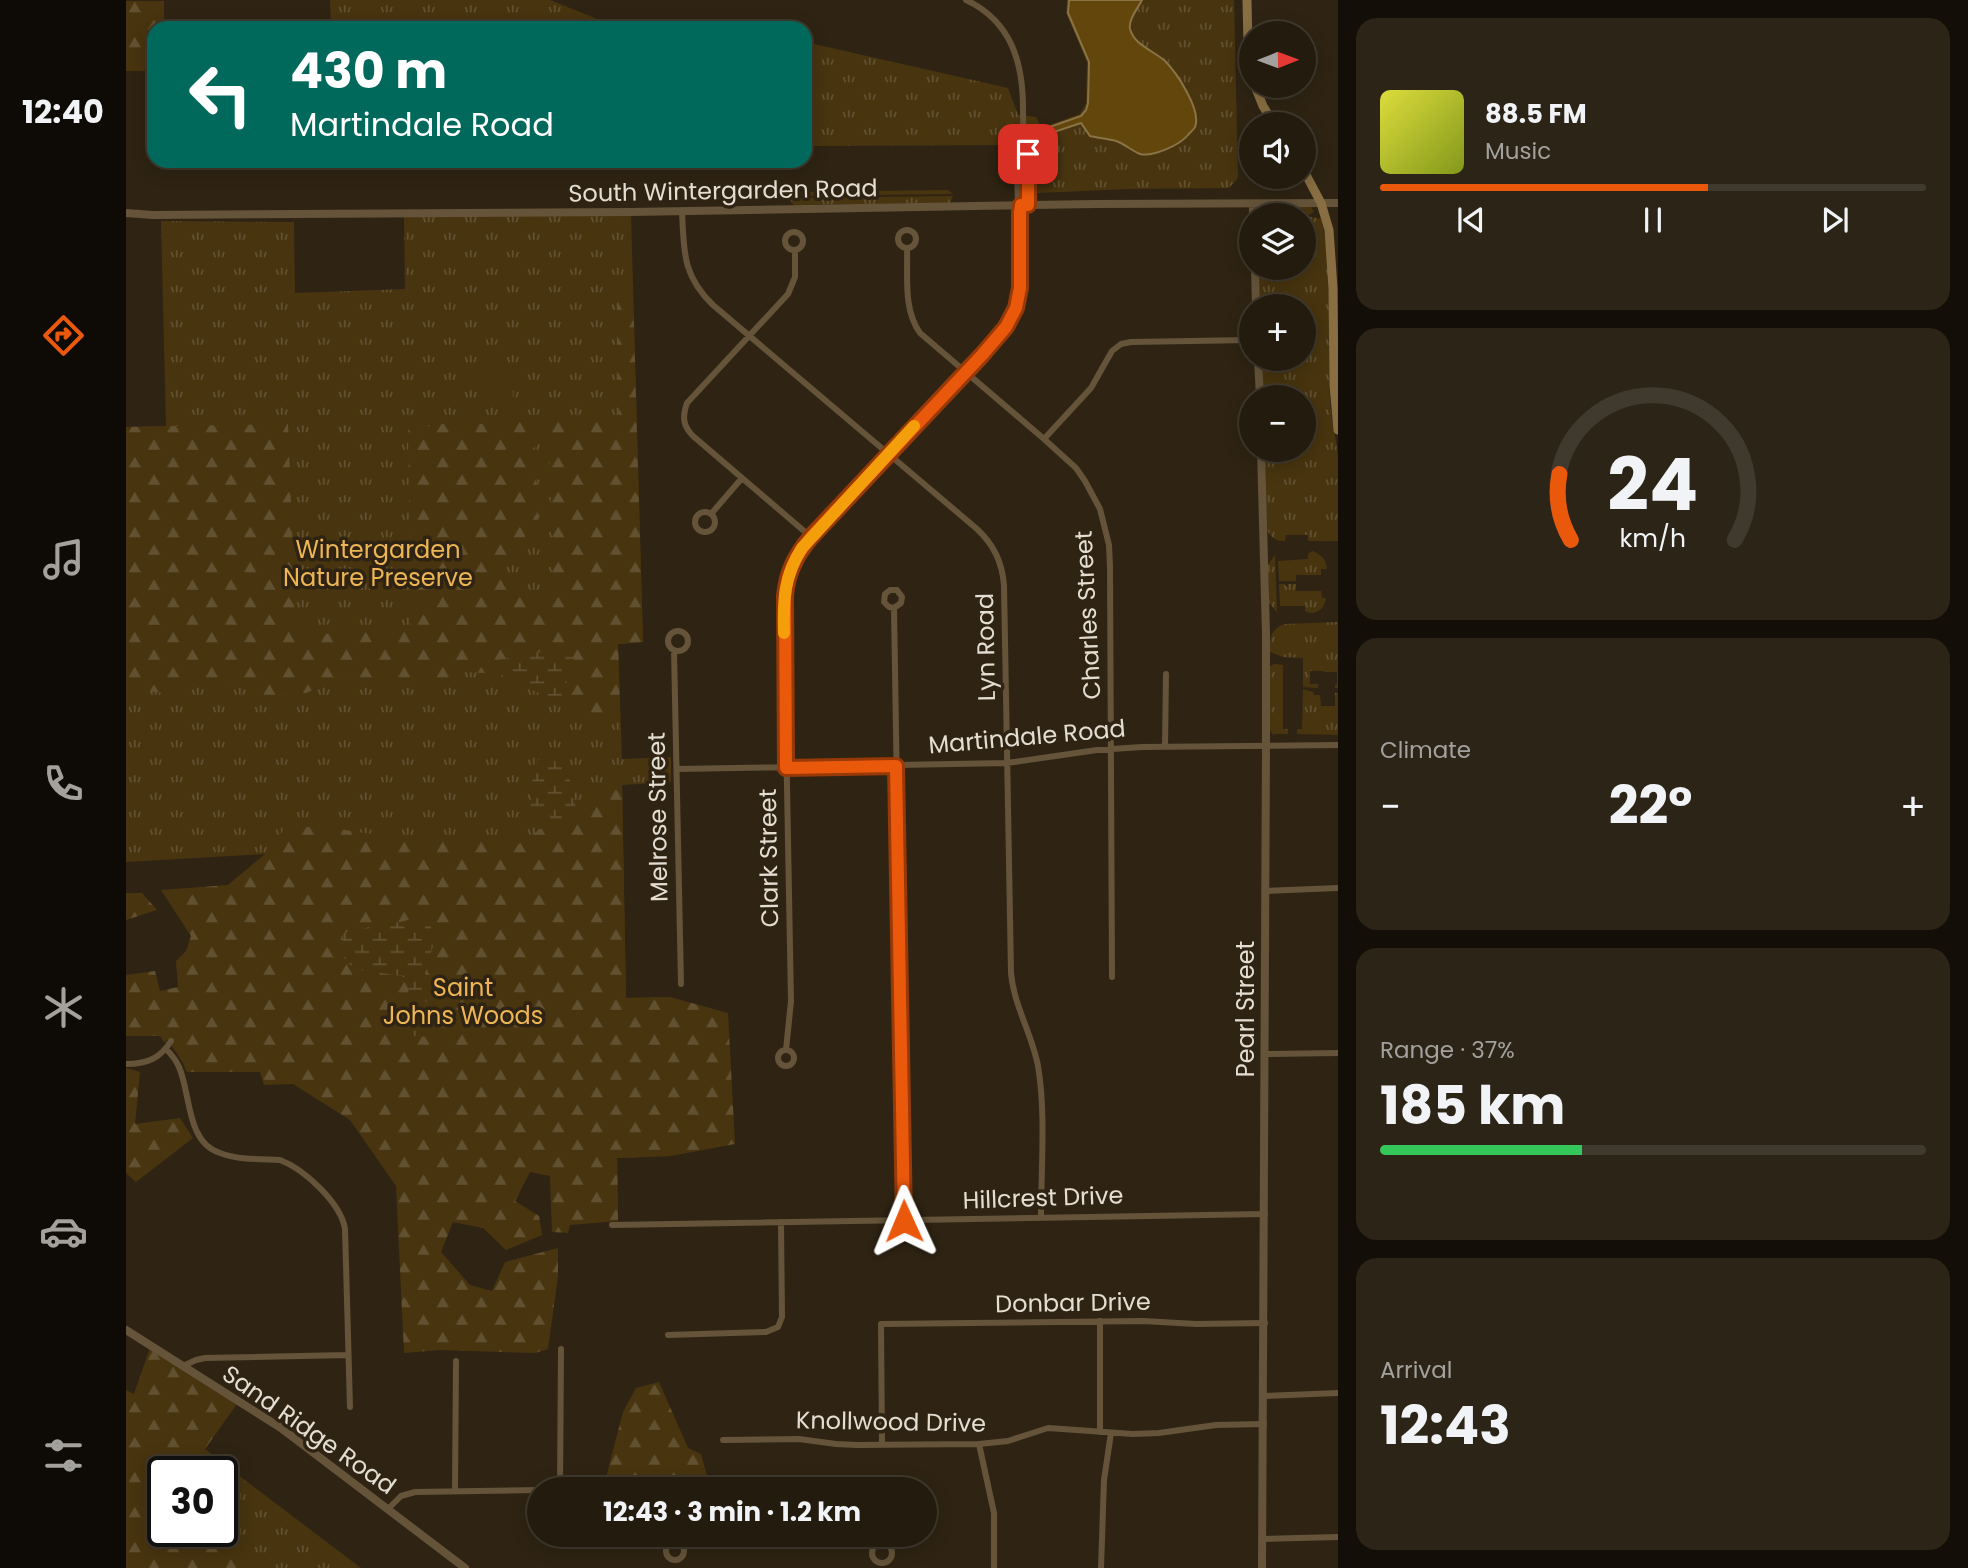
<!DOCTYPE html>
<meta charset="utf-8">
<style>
body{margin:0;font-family:Poppins,sans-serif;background:#2b2417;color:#f1f3f6;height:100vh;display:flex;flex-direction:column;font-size:26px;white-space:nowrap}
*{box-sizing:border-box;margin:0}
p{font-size:23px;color:#a3a19e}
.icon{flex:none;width:38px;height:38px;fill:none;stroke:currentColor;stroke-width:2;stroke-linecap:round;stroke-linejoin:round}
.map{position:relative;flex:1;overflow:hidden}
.panel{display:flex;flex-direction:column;gap:18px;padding:18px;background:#130f08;width:630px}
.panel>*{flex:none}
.top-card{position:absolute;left:21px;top:21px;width:665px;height:147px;border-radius:21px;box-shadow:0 4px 18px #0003,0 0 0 2px #40392e;background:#00695c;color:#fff;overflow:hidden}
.needle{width:46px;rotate:89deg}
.controls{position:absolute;left:1113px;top:21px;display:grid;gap:14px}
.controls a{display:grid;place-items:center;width:77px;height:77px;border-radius:50%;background:#231b0e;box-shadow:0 4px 18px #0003,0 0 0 2px #40392e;font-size:35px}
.speed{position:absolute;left:21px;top:1456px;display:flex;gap:14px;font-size:35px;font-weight:700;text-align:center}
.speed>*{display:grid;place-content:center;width:91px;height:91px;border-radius:50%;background:#231b0e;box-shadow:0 4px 18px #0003,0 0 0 2px #40392e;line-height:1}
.speed .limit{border:4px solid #111;border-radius:10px;background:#fff;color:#111}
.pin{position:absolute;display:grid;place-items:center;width:60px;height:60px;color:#fff;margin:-30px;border-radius:14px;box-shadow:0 4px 10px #0006}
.me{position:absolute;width:77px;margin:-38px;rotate:359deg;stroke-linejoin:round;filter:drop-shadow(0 0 5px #0008)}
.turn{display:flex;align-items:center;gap:24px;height:147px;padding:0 28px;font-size:32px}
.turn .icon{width:91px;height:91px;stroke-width:2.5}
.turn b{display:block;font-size:49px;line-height:60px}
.big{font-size:52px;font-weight:700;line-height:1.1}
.panel .card{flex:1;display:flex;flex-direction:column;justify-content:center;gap:10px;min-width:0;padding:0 24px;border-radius:21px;background:#2b2417}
.panel .dial{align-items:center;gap:0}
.dial svg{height:182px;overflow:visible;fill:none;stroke:#40392e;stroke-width:7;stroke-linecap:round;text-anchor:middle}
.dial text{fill:#f1f3f6;stroke:none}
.song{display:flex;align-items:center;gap:21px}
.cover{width:84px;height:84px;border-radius:10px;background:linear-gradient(135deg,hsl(60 70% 55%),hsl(70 70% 35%))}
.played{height:7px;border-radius:4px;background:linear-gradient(90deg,#ea580c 60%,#40392e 60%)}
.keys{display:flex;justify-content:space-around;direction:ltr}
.heat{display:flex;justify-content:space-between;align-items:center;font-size:38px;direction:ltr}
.charge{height:10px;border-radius:5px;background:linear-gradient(90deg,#34c759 37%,#40392e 0)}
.trip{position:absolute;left:401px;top:1477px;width:410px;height:70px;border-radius:35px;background:#231b0e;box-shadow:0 4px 18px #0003,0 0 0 2px #40392e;font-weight:700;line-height:70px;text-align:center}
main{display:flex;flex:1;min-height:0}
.tabs{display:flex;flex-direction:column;width:126px;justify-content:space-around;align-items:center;background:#0e0b06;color:#a3a19e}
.tabs .icon{width:49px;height:49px}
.tabs .on{color:#ea580c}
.tabs b{font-size:32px;color:#f1f3f6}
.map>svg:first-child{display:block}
.grass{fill:url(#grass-tufts)}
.forest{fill:url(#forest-firs)}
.wetland{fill:url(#wetland-marsh)}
.pitch{fill:#48340f}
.water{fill:#63460b;stroke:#8a7347;stroke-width:2}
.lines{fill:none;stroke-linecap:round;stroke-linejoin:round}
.minor{stroke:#65543a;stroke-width:6}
.tertiary{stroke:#65543a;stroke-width:8}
.secondary{stroke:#886e42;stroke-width:9}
.route-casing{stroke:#983908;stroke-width:18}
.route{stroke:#ea580c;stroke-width:12}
.slow{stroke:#f59e0b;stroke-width:12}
.labels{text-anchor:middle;stroke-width:7;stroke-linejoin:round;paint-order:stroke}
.street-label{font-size:24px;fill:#e4ddd2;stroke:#2f2413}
.park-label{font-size:24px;fill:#edb553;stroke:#2f2413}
</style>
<main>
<nav class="tabs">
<b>12:40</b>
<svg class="icon on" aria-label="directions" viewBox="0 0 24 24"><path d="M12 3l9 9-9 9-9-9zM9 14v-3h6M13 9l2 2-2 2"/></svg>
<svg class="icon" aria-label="music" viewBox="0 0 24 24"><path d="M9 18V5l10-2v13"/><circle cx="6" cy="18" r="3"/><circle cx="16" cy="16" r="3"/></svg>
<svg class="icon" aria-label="phone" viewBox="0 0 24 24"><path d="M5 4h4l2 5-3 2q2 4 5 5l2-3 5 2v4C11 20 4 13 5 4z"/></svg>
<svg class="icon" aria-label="climate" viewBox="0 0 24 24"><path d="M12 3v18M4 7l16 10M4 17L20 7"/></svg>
<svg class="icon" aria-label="car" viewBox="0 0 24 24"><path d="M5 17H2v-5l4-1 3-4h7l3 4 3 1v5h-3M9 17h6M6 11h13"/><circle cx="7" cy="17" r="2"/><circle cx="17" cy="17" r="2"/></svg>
<svg class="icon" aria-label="filters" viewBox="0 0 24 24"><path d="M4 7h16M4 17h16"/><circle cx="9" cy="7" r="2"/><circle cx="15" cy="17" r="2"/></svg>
</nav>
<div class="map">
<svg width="1212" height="1568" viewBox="0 0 1212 1568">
<defs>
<pattern id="grass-tufts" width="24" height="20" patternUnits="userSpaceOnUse" patternTransform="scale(1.75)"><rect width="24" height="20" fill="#48340f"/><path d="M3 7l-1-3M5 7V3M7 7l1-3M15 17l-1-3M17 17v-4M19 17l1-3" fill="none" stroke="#625131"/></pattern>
<pattern id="forest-firs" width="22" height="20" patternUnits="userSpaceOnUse" patternTransform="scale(1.75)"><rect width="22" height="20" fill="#48340f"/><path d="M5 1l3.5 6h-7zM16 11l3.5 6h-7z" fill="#625131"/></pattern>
<pattern id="wetland-marsh" width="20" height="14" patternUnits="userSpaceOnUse" patternTransform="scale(1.75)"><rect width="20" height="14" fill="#48340f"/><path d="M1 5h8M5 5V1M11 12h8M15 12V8" fill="none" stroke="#625131"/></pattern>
</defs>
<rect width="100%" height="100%" fill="#2f2413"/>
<path class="grass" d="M204 0H424L474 20 559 28H205Z
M941 0H943L942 13 963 62 962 103 960 110 955 116 921 128 922 134 955 123 964 136 992 142 1016 154 1030 152 1048 146 1059 139 1062 94 1040 62 1028 52 1016 47 1004 32 1003 24 1016 0H1108L1112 178 1103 188 1001 189 889 194V145L679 146V42L882 88 892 115 910 117 917 130 920 126 954 114 960 103 961 62 940 13Z
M822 190 827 194 665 196 670 192Z
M827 196 824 203 668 205 665 202 664 198Z
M1140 207H1185L1188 212 1181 216 1195 219C1210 278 1201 342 1204 401 1205 421 1211 440 1212 460 1212 487 1212 514 1212 541H1182V535H1160L1159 541C1149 541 1146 538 1141 530L1139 450H1178V397H1137L1136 359H1178V306H1134L1133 268H1178V215H1132L1134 211Z
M505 215 517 642 492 644 496 759 545 757V782L496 785 500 998 544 997 545 1156 491 1158 492 1221 428 1223 427 1157 275 1071 61 1068 36 1032 139 854 0 862V427L40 426 35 221 168 222 169 293 279 289 278 217Z
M1186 551C1195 554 1200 559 1201 569H1195V575H1170V581H1153L1152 561 1182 559V554Z
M1149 555 1151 612 1143 603 1142 565Z
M1153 584H1158L1161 587 1162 584H1170V591H1195L1196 598H1200C1199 608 1190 617 1179 611V606H1154Z
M1212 622V688H1209V685L1211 684V672H1198L1197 671H1184V684H1192V688L1177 687V658L1157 657 1144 652C1144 638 1144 630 1158 624Z
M1148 664 1157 665V729H1162V734H1148V736L1144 730 1143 667Z
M1177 689 1187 692 1188 695H1194L1195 706H1209V693H1212V735L1171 734V729H1176Z
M120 1481 235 1568H0L37 1531H96V1517Z"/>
<path class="forest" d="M0 1H38V28H28V71H0Z
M507 301 517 642 492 644 494 713 481 723 434 702 444 673 368 668 374 676 358 673 338 672 319 681 298 682 287 677 261 682 214 677 180 693 142 696 87 679 39 693 0 689V427L162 424 170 635 285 631 282 430 321 423 364 424 385 416 399 422H408L412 520 407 529H399V551C391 555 382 555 375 561L374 568 379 575 378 586C392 597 406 600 423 599L427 564 422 422 467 414 493 417 491 305Z
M480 781 496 785 500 998 544 997 602 1013 609 1144 545 1156 491 1158 492 1221 444 1225 442 1233 426 1232 424 1176 404 1172 389 1201 413 1216 416 1235 380 1250 357 1228 327 1222 315 1252 344 1285 366 1291 379 1262 432 1248V1276L422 1349 409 1353 314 1350 278 1353 270 1186 224 1120 167 1084 138 1085 134 1072H61L49 1045 50 1042 44 1035 39 1043 34 1036H0V975L29 971 34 991 52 987 50 961 60 951 65 936 35 890 102 885 139 854 160 827H200L283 840 390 838V846L416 828H428L460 812 468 790Z
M0 893H16L31 910 0 920Z
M0 1068 14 1072 9 1124 54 1118 67 1138 10 1182 0 1173Z
M25 1345 113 1401 79 1449 120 1481 96 1517V1472H37V1531H87L82 1540 116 1559 122 1568H0V1390L8 1394Z
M533 1382 562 1448 575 1454 582 1479 571 1489H477L497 1412 510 1388Z"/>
<path class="wetland" d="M415 652 437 654 449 658 434 702 374 676 368 668 371 660Z
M422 758 438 760 440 764 448 796 451 817 428 828H416L425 816 422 813 416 818 404 817 407 773 412 760Z
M291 917 303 921 309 939 299 974 303 1037 287 1036 277 1023 283 987 276 976 227 969 214 952 218 933C243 925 267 926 291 917Z"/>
<path class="pitch" d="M386 367 387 400 382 404H353V378L362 368Z"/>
<path class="water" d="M943 0H1016C1012 8 1002 20 1004 29 1009 46 1027 50 1039 61 1050 72 1076 110 1069 127 1068 130 1064 132 1062 135 1054 145 1027 157 1014 154 1006 151 999 144 990 141 982 139 973 138 964 136L955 123 922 134 921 128 955 116 960 110 962 103 963 62 942 13Z"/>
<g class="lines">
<path class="minor" d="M840 0C885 21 897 62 897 108 897 119 898 130 896 141 895 146 893 151 892 156 890 172 892 189 892 205
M897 141 902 154V205
M556 211C558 251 556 275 587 305L851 529C868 545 876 562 878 585L885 973C888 1006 906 1034 912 1066 920 1112 915 1170 915 1217
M772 239a9 9 0 1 1 18 0a9 9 0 1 1-18 0Z
M659 241a9 9 0 1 1 18 0a9 9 0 1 1-18 0Z
M781 249C782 277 777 309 794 333L918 439 950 468 959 481 974 509 983 545 984 567 986 977
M669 250V277L662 294 561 403C556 417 557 426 567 436L685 537
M918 439 965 388 986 351 995 344 1005 342 1125 340
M569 522a10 10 0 1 1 20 0a10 10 0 1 1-20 0Z
M585 514 616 478
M768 608 763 607 758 602 759 594 764 590H771L776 597 775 603 768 608 778 1221
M542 641a10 10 0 1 1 20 0a10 10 0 1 1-20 0Z
M548 650 555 984
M1039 747 1040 674
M551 769 881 763 971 750 1016 747 1212 745
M1140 891 1212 888
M40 1049C45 1054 50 1060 53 1067 65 1094 60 1142 94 1153 112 1160 135 1159 154 1160 178 1169 215 1203 219 1229L224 1407
M652 1058a8 8 0 1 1 16 0a8 8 0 1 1-16 0Z
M660 1050 665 1001 658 625C659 585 659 569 685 537L856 355C866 344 877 333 884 320 904 285 891 243 895 205
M1139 1054 1212 1053
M0 1064C20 1064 34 1059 45 1041
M486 1225 1139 1214
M974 1321V1432
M542 1335 640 1332 652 1327 656 1317 655 1222
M57 1366 70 1360 79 1358 222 1355
M1138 1396 1212 1393
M597 1440 673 1439 710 1444 731 1445 853 1444 882 1441 922 1428 1007 1434 1033 1433 1090 1425 1138 1424
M756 1444 755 1324 1017 1321 1070 1324 1139 1323
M853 1444 868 1513V1568
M434 1489 435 1349
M329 1491 330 1361
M262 1509 275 1496 289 1492 413 1490
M1137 1539 1212 1537
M540 1551a9 9 0 1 1 18 0a9 9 0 1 1-18 0Z
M746 1553a10 10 0 1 1 20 0a10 10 0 1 1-20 0Z
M975 1568 978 1480 985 1433"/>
<path class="tertiary" d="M1127 204V215
M0 213 27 215 504 212 970 204 1212 203
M1129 268 1130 306
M1132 359 1134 397
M1135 450 1140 634V745L1136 1568
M0 1330 155 1428 339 1568"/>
<path class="secondary" d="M1121 0 1122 46 1125 73
M1129 86 1137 106 1148 124
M1178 171 1195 203 1203 230 1207 288 1208 385 1212 430"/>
</g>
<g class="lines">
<defs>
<path id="route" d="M778 1221 770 766 660 768 659 596C661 572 670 555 685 537L856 355 880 327 890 308 894 288V212L895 205H902V154"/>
</defs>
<use href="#route" class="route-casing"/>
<use href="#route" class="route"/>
<path class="slow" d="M658 633C657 600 658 576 676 548L788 426"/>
</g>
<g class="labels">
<g class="street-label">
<text transform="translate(597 191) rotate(-1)" y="8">South Wintergarden Road</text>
<text transform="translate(962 615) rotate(-93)" y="8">Charles Street</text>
<text transform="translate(860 647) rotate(-91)" y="8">Lyn Road</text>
<text transform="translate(901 737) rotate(-5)" y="8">Martindale Road</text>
<text transform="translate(532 817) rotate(-91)" y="8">Melrose Street</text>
<text transform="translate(643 858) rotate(-91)" y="8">Clark Street</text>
<text transform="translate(1120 1009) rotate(-90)" y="8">Pearl Street</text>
<text transform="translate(917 1198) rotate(-2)" y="8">Hillcrest Drive</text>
<text transform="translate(947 1303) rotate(-1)" y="8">Donbar Drive</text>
<text transform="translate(765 1422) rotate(1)" y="8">Knollwood Drive</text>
<text transform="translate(183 1430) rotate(35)" y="8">Sand Ridge Road</text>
</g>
<g class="park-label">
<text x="252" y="558">Wintergarden<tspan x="252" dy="28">Nature Preserve</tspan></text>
<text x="337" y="996">Saint<tspan x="337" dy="28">Johns Woods</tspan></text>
</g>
</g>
</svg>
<div class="controls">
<a><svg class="needle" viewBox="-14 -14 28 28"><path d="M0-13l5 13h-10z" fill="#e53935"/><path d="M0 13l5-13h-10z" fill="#a3a19e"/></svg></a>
<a><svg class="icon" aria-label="sound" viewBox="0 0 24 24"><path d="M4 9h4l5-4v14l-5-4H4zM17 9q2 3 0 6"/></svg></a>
<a><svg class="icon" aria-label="layers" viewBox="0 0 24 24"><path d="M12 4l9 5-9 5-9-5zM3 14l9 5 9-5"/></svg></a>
<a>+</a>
<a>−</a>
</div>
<div class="speed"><div class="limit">30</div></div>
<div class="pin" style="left:902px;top:154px;background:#d93025"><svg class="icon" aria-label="arrive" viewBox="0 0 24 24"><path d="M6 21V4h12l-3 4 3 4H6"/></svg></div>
<svg class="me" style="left:778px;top:1221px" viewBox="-20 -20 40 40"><path d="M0-17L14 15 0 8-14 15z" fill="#ea580c" stroke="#fff" stroke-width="4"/></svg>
<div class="trip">12:43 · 3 min · 1.2 km</div>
<div class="top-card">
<div class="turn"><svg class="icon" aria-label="left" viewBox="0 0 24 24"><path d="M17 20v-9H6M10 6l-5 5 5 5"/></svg><div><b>430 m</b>Martindale Road</div></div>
</div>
</div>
<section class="panel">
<div class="card">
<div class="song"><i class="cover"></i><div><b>88.5 FM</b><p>Music</p></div></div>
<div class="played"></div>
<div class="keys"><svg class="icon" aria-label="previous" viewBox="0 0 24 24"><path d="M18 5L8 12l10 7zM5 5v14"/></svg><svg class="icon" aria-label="pause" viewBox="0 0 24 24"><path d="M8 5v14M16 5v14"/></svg><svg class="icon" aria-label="next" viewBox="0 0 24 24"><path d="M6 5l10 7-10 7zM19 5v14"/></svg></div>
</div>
<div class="card dial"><svg viewBox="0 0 100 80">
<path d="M14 69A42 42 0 1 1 86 69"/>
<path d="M14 69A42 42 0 0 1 9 40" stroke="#ea580c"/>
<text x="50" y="56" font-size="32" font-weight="700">24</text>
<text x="50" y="72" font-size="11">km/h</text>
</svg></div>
<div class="card"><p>Climate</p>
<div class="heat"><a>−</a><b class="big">22°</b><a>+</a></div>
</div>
<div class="card"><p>Range · 37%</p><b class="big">185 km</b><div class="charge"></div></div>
<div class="card"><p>Arrival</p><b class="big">12:43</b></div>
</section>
</main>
